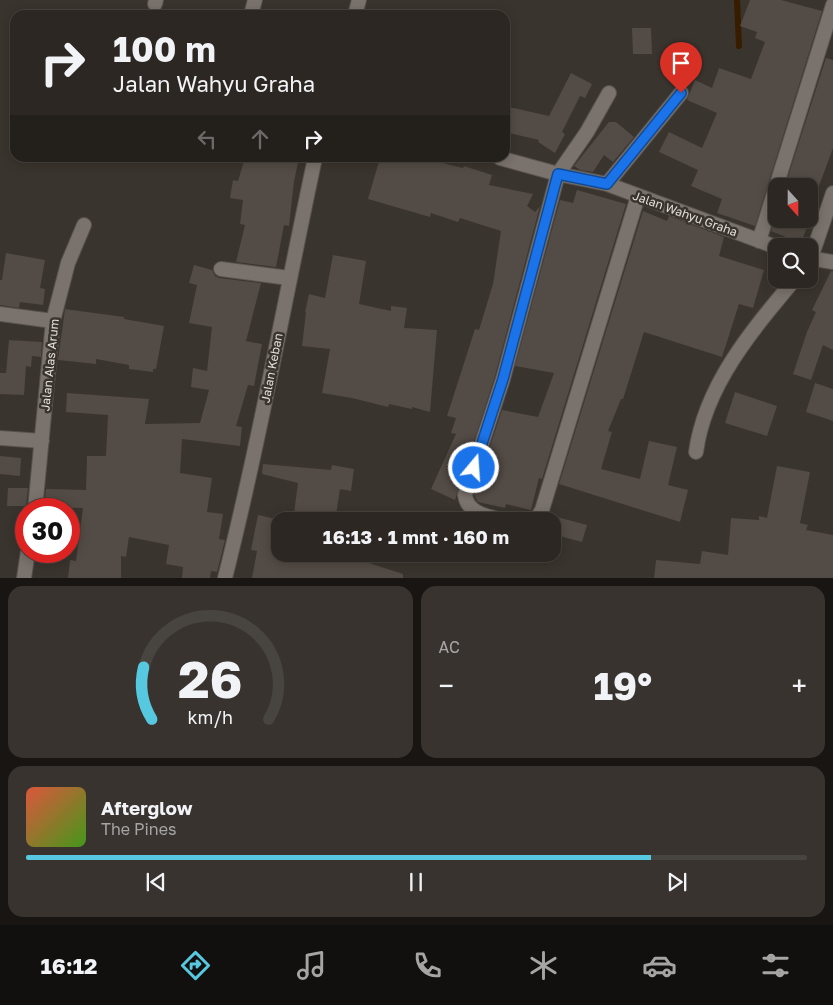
<!DOCTYPE html>
<html lang="id">
<meta charset="utf-8">
<style>
body{margin:0;font-family:"Golos Text",sans-serif;background:#38332f;color:#f1f3f6;height:100vh;display:flex;flex-direction:column;font-size:19px;white-space:nowrap}
*{box-sizing:border-box;margin:0}
p{font-size:16px;color:#a6a5a5}
.icon{flex:none;width:28px;height:28px;fill:none;stroke:currentColor;stroke-width:2;stroke-linecap:round;stroke-linejoin:round}
.map{position:relative;height:578px;overflow:hidden}
.side{display:flex;flex-direction:column;gap:8px;padding:8px;background:#181513;flex:1}
.side>*{flex:none}
.hud{position:absolute;left:10px;top:10px;width:500px;height:152px;border-radius:15px;box-shadow:0 2px 12px #0003,0 0 0 1px #484440;background:#2c2722;color:#f1f3f6;overflow:hidden}
.needle{width:32px;rotate:159deg}
.tools{position:absolute;left:768px;top:178px;display:grid;gap:10px}
.tools a{display:grid;place-items:center;width:50px;height:50px;border-radius:10px;background:#2c2722;box-shadow:0 2px 12px #0003,0 0 0 1px #484440;font-size:25px}
.speed{position:absolute;left:15px;top:498px;display:flex;gap:10px;font-size:25px;font-weight:700;text-align:center}
.speed>*{display:grid;place-content:center;width:65px;height:65px;border-radius:50%;background:#2c2722;box-shadow:0 2px 12px #0003,0 0 0 1px #484440;line-height:1}
.speed .limit{border:8px solid #d22;background:#fff;color:#111}
.pin{position:absolute;display:grid;place-items:center;width:42px;height:42px;color:#fff;margin:-51px -21px;border-radius:50% 50% 50% 0;rotate:-45deg;box-shadow:0 0 5px #0007}
.pin .icon{rotate:45deg}
.me{position:absolute;width:55px;margin:-28px;rotate:18deg;stroke-linejoin:round;filter:drop-shadow(0 0 4px #0008)}
.turn{display:flex;align-items:center;gap:18px;height:105px;padding:0 20px;font-size:22px}
.turn .icon{width:65px;height:65px;stroke-width:2.5}
.turn b{display:block;font-size:35px;line-height:42px}
.lanes{display:flex;align-items:center;height:48px;padding:0 20px;background:#0003;justify-content:center;gap:25px;direction:ltr}
.lanes .off{opacity:.35}
.big{font-size:38px;font-weight:700;line-height:1.1}
.side .tile{flex:1;display:flex;flex-direction:column;justify-content:center;gap:8px;min-width:0;padding:0 18px;border-radius:15px;background:#38332f}
.side .dial{align-items:center;gap:0}
.dial svg{height:130px;overflow:visible;fill:none;stroke:#484440;stroke-width:7;stroke-linecap:round;text-anchor:middle}
.dial text{fill:#f1f3f6;stroke:none}
.song{display:flex;align-items:center;gap:15px}
.cover{width:60px;height:60px;border-radius:8px;background:linear-gradient(135deg,hsl(10 70% 55%),hsl(100 70% 35%))}
.played{height:5px;border-radius:2px;background:linear-gradient(90deg,#56c9e1 80%,#484440 80%)}
.keys{display:flex;justify-content:space-around;direction:ltr}
.heat{display:flex;justify-content:space-between;align-items:center;font-size:28px;direction:ltr}
.side .tiles{flex:1;display:grid;gap:8px;grid-template-columns:1fr 1fr}
.tile:last-child{grid-column:span 2}
.trip{position:absolute;left:271px;top:512px;width:290px;height:50px;border-radius:15px;background:#2c2722;box-shadow:0 2px 12px #0003,0 0 0 1px #484440;font-weight:700;line-height:50px;text-align:center}
.menu{display:flex;height:80px;justify-content:space-around;align-items:center;background:#12100e;color:#a6a5a5}
.menu .icon{width:35px;height:35px}
.menu .on{color:#56c9e1}
.menu b{font-size:22px;color:#f1f3f6}
.map>svg:first-child{display:block}
.lines{fill:none;stroke-linecap:round;stroke-linejoin:round}
.stream{stroke:#371c00;stroke-width:6}
.building{fill:#534b45}
.minor-casing{stroke:#57524d;stroke-width:16}
.minor{stroke:#7a726c;stroke-width:14}
.route-casing{stroke:#114b97;stroke-width:12}
.route{stroke:#1a73e8;stroke-width:9}
.labels{text-anchor:middle;stroke-width:5;stroke-linejoin:round;paint-order:stroke}
.street-label{font-size:12px;fill:#e2deda;stroke:#3a342e}
</style>
<div class="map">
<svg width="833" height="578" viewBox="0 0 833 578">
<rect width="100%" height="100%" fill="#3a342e"/>
<g class="lines">
<path class="stream" d="M737 0 739 46"/>
</g>
<path class="building" d="M750 0H781L822 11 755 226 717 213 722 199 691 186 698 170 659 152 669 132 702 148 717 113 687 100 695 80 712 88 719 68 751 79 765 42 755 38 757 32 740 26Z
M632 28H651L652 54H633Z
M826 58 833 60V148L819 186H785Z
M571 73 592 84 585 98 580 96 562 132 565 134 555 153 538 142 539 140 505 132V106L549 116Z
M609 122H616L634 137 613 162 604 155 593 172 580 170 574 166Z
M245 158H299L294 181 289 226 284 225 276 267 236 262 245 225 240 224 243 200 230 198 233 180 238 181Z
M380 158H422L463 168 464 166 492 175 489 185 533 194 527 206 535 212 540 206 495 376 455 500 431 489 456 434 451 433 456 418 447 416 475 329 479 330 493 284 501 231 460 218 458 222 431 213 430 217 368 199Z
M577 190 626 204 542 479 539 478 531 510 506 504 505 508 478 502 474 495 502 410 538 417 554 373 515 366 560 200 573 203Z
M643 211 667 221 669 216 724 237 719 256 764 270 753 308 739 304 722 357 644 332 623 399H621L608 431 612 432 601 469 640 479 649 441 677 447 668 485 688 490 680 522 559 484Z
M775 219H810L801 243 771 231Z
M6 253 45 260 40 288 45 289 43 305 20 302 19 308 0 305V280H2Z
M333 255 366 261 359 304 391 311V306L407 308 404 328 437 330 430 412 412 407V409L389 404 388 407 352 398 322 393 330 349 302 346 306 312H305L309 294 325 298Z
M194 265 212 270 215 276 219 278 261 283 246 341 262 344 254 386 248 385 236 426 242 427 240 446 182 439 180 473 212 478 207 512 223 514 219 539 225 540 217 572 211 571 210 578H182L183 567 166 564 169 545 129 537 126 557 121 556V578H68L70 560 76 561 83 508 44 507 46 489 86 490 87 456H106L108 415 66 412 67 393 149 399 145 424 200 423 209 390 191 387 192 377 193 368 207 371 212 327 189 323 197 285 189 283Z
M831 271H833V350L823 345 811 380 793 374 807 332 816 312 812 310Z
M65 309 124 317V319L164 326 156 369H153V372L129 369V365L96 359V364L58 360Z
M9 340 42 342 41 357 32 356 31 367 26 366 24 395 0 394V373H6Z
M815 383 833 389V421L806 412Z
M735 392 777 406 767 436 725 423Z
M0 456 21 458 20 476 0 474Z
M263 464 331 470 332 465 354 469 351 491 340 489 335 521H293L298 483 262 474Z
M777 466 810 472 800 523 808 525 806 530 833 535V578H654L656 560 700 564 702 551 728 555 731 518 759 520V516L767 518Z
M8 488H28L26 506H7Z
M258 515 280 520V554H369L366 562 403 574V578H252L257 551 251 550Z
M557 517 587 525 582 542 552 534Z"/>
<g class="lines">
<defs>
<path id="minor" d="M155 4 156 0
M251 15 255 0
M355 15 359 0
M500 158 558 174 607 184 776 247
M607 184 681 93
M759 241 833 5
M809 258 833 262
M809 262 811 258 833 193
M221 269 289 278
M0 314 53 321
M0 438 42 441
M696 452C705 385 753 329 795 279
M35 509 53 321 68 263 84 225
M505 521C489 516 468 515 465 495L503 379 558 174 587 132 609 93
M535 521 542 510 638 196
M24 578 28 551
M225 578C260 439 285 298 315 158"/>
</defs>
<use href="#minor" class="minor-casing"/>
<use href="#minor" class="minor"/>
</g>
<g class="lines">
<defs>
<path id="route" d="M474 468 503 379 558 174 607 184 681 93"/>
</defs>
<use href="#route" class="route-casing"/>
<use href="#route" class="route"/>
</g>
<g class="labels">
<g class="street-label">
<text transform="translate(685 214) rotate(20)" y="4">Jalan Wahyu Graha</text>
<text transform="translate(50 365) rotate(-84)" y="4">Jalan Alas Arum</text>
<text transform="translate(272 368) rotate(-79)" y="4">Jalan Keban</text>
</g>
</g>
</svg>
<div class="tools">
<a><svg class="needle" viewBox="-14 -14 28 28"><path d="M0-13l5 13h-10z" fill="#e53935"/><path d="M0 13l5-13h-10z" fill="#a6a5a5"/></svg></a>
<a><svg class="icon" aria-label="search" viewBox="0 0 24 24"><circle cx="10" cy="10" r="6"/><path d="M15 15l6 6"/></svg></a>
</div>
<div class="speed"><div class="limit">30</div></div>
<div class="pin" style="left:681px;top:93px;background:#d93025"><svg class="icon" aria-label="arrive" viewBox="0 0 24 24"><path d="M6 21V4h12l-3 4 3 4H6"/></svg></div>
<svg class="me" style="left:474px;top:468px" viewBox="-20 -20 40 40"><circle r="17" fill="#1a73e8" stroke="#fff" stroke-width="3"/><path d="M0-11L8 9 0 5-8 9z" fill="#fff"/></svg>
<div class="trip">16:13 · 1 mnt · 160 m</div>
<div class="hud">
<div class="turn"><svg class="icon" aria-label="right" viewBox="0 0 24 24"><path d="M7 20v-9h11M14 6l5 5-5 5"/></svg><div><b>100 m</b>Jalan Wahyu Graha</div></div>
<div class="lanes"><svg class="icon off" aria-label="left" viewBox="0 0 24 24"><path d="M17 20v-9H6M10 6l-5 5 5 5"/></svg><svg class="icon off" aria-label="ahead" viewBox="0 0 24 24"><path d="M12 20V5M6 11l6-6 6 6"/></svg><svg class="icon" aria-label="right" viewBox="0 0 24 24"><path d="M7 20v-9h11M14 6l5 5-5 5"/></svg></div>
</div>
</div>
<section class="side">
<div class="tiles">
<div class="tile dial"><svg viewBox="0 0 100 80">
<path d="M14 69A42 42 0 1 1 86 69"/>
<path d="M14 69A42 42 0 0 1 9 37" stroke="#56c9e1"/>
<text x="50" y="56" font-size="32" font-weight="700">26</text>
<text x="50" y="72" font-size="11">km/h</text>
</svg></div>
<div class="tile"><p>AC</p>
<div class="heat"><a>−</a><b class="big">19°</b><a>+</a></div>
</div>
<div class="tile">
<div class="song"><i class="cover"></i><div><b>Afterglow</b><p>The Pines</p></div></div>
<div class="played"></div>
<div class="keys"><svg class="icon" aria-label="previous" viewBox="0 0 24 24"><path d="M18 5L8 12l10 7zM5 5v14"/></svg><svg class="icon" aria-label="pause" viewBox="0 0 24 24"><path d="M8 5v14M16 5v14"/></svg><svg class="icon" aria-label="next" viewBox="0 0 24 24"><path d="M6 5l10 7-10 7zM19 5v14"/></svg></div>
</div>
</div>
</section>
<nav class="menu">
<b>16:12</b>
<svg class="icon on" aria-label="directions" viewBox="0 0 24 24"><path d="M12 3l9 9-9 9-9-9zM9 14v-3h6M13 9l2 2-2 2"/></svg>
<svg class="icon" aria-label="music" viewBox="0 0 24 24"><path d="M9 18V5l10-2v13"/><circle cx="6" cy="18" r="3"/><circle cx="16" cy="16" r="3"/></svg>
<svg class="icon" aria-label="phone" viewBox="0 0 24 24"><path d="M5 4h4l2 5-3 2q2 4 5 5l2-3 5 2v4C11 20 4 13 5 4z"/></svg>
<svg class="icon" aria-label="climate" viewBox="0 0 24 24"><path d="M12 3v18M4 7l16 10M4 17L20 7"/></svg>
<svg class="icon" aria-label="car" viewBox="0 0 24 24"><path d="M5 17H2v-5l4-1 3-4h7l3 4 3 1v5h-3M9 17h6M6 11h13"/><circle cx="7" cy="17" r="2"/><circle cx="17" cy="17" r="2"/></svg>
<svg class="icon" aria-label="filters" viewBox="0 0 24 24"><path d="M4 7h16M4 17h16"/><circle cx="9" cy="7" r="2"/><circle cx="15" cy="17" r="2"/></svg>
</nav>
